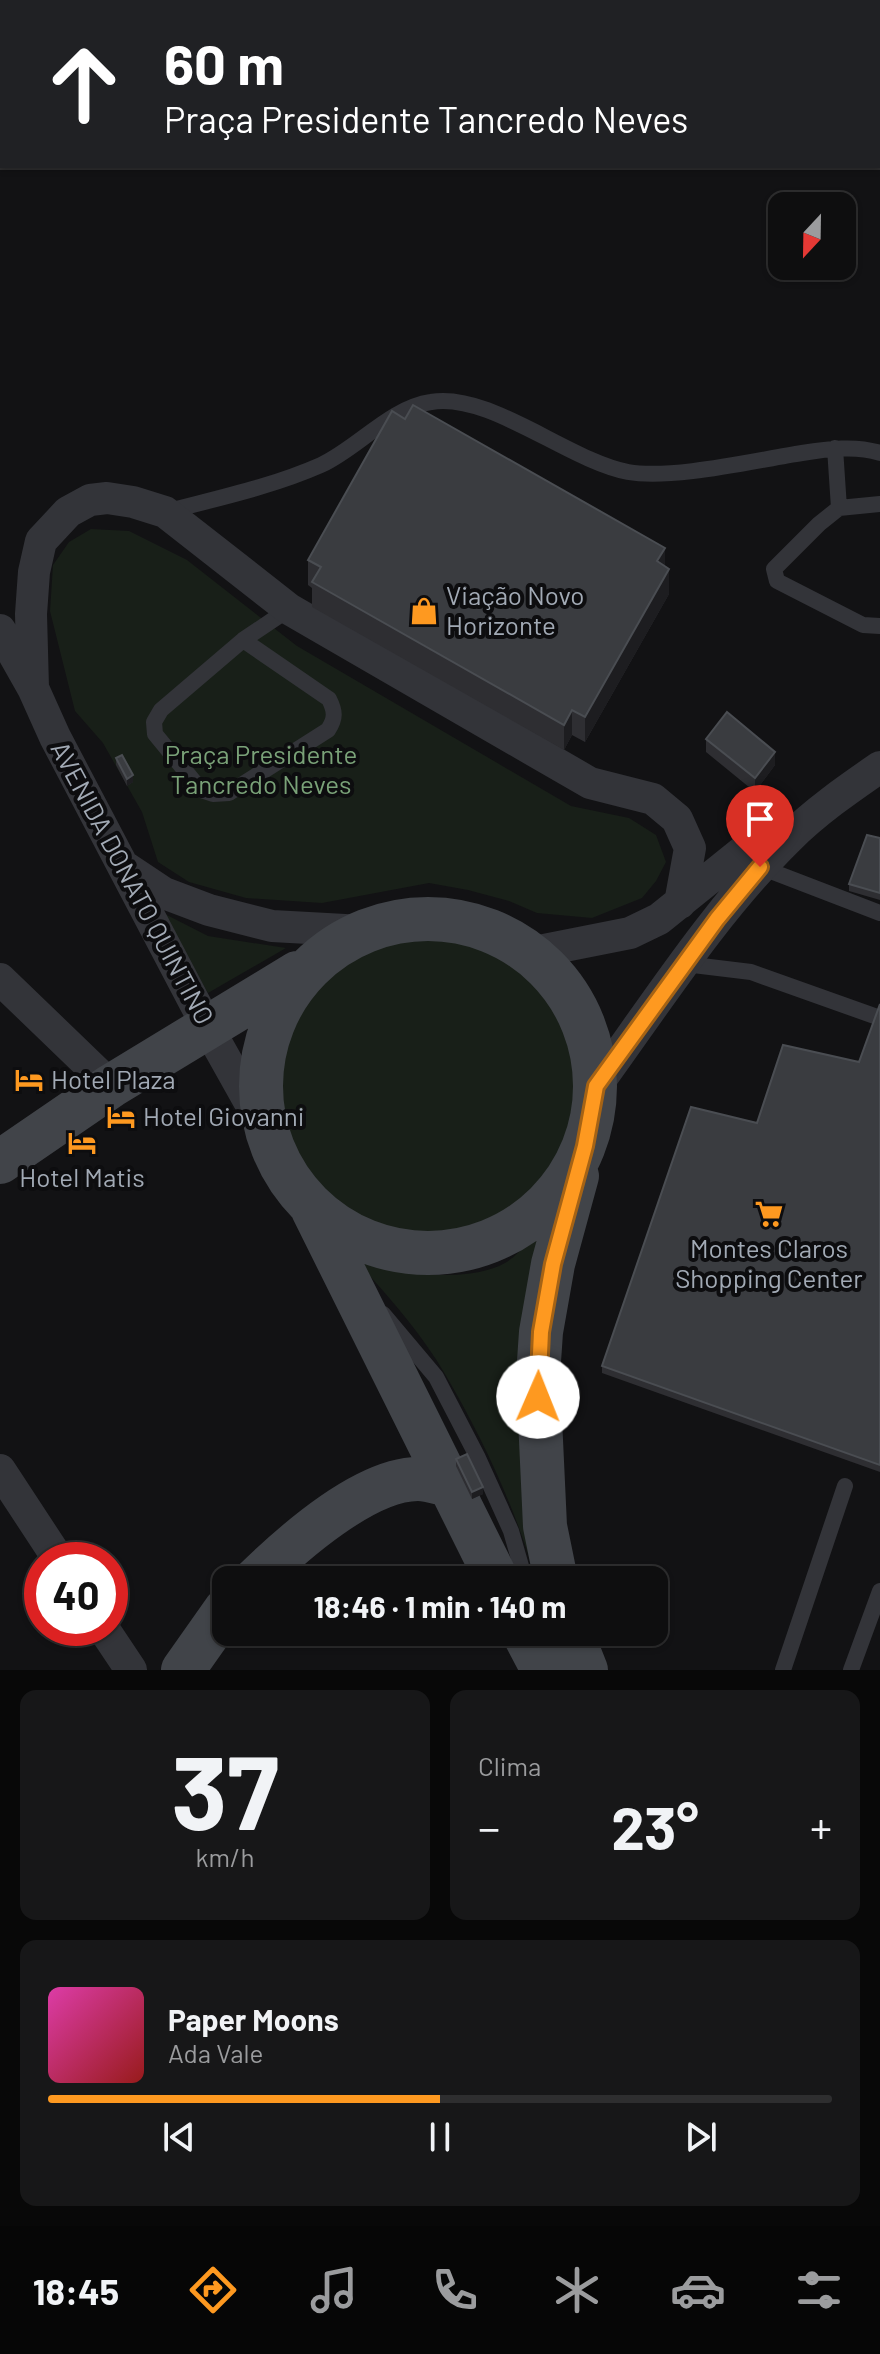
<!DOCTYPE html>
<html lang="pt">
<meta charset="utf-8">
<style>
body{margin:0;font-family:Barlow,sans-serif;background:#171718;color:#f1f3f6;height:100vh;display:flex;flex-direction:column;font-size:30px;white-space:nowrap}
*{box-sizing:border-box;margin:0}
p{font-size:26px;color:#9b9c9e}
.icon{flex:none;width:44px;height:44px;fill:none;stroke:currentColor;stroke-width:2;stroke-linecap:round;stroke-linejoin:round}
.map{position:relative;height:1670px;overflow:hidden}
.panel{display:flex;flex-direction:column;gap:20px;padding:20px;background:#080808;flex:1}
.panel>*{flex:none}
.guide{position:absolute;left:0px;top:0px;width:880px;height:168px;box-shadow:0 2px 6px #0004,0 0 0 2px #2e2e2f;background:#202124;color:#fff;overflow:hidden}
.needle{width:52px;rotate:202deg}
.buttons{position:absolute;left:768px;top:192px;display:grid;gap:16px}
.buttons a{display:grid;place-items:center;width:88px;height:88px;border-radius:16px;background:#0e0e0f;box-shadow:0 2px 6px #0004,0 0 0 2px #2e2e2f;font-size:40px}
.speed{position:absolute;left:24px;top:1542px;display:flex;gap:16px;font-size:40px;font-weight:700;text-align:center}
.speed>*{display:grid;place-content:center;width:104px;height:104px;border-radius:50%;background:#0e0e0f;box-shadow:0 2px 6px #0004,0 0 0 2px #2e2e2f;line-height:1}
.speed .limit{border:12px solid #d22;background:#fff;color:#111}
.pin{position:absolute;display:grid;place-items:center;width:68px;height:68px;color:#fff;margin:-82px -34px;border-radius:50% 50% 50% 0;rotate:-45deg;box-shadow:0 0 8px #0007}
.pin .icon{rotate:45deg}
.me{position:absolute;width:88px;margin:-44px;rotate:1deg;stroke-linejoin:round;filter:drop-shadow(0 0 6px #0008)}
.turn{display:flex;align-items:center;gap:28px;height:168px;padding:0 32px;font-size:36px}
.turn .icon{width:104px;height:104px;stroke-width:2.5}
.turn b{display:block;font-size:56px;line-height:68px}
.big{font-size:60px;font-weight:700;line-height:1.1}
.panel .card{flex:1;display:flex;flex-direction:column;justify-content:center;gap:12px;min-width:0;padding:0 28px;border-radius:16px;background:#171718}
.panel .dial{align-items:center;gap:0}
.dial b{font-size:104px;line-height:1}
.song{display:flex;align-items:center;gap:24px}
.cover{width:96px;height:96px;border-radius:12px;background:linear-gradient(135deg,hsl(320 70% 55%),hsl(0 70% 35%))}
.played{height:8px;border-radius:4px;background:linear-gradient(90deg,#fe9920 50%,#2e2e2f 50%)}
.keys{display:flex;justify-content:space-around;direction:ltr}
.heat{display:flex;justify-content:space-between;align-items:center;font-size:44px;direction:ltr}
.panel .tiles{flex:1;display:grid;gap:20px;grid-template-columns:1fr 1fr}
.card:last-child{grid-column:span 2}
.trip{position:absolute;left:212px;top:1566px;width:456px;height:80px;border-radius:16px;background:#0e0e0f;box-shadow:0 2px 6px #0004,0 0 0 2px #2e2e2f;font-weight:700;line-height:80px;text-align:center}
.tab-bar{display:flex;height:128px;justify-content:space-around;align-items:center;background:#060606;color:#9b9c9e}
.tab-bar .icon{width:56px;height:56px}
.tab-bar .selected{color:#fe9920}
.tab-bar b{font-size:36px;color:#f1f3f6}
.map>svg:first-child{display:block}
.green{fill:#181f18}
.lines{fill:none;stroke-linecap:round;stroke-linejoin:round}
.lane{stroke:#333439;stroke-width:16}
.street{stroke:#333439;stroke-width:32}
.secondary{stroke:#414449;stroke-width:44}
.wall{fill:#2e2e32}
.shaded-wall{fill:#1d1d20}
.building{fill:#3a3c40;stroke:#4a4d52;stroke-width:2}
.route-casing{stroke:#a56315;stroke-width:20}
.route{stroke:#fe9920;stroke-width:14}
.labels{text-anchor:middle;stroke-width:8;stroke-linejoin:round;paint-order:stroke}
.poi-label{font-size:26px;fill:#a2aab5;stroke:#0d0d0f;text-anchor:start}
.park-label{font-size:26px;fill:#7aa278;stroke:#0d0d0f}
.street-label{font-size:26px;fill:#a2aab5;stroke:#0d0d0f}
</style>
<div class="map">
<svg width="880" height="1670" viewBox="0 0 880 1670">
<rect width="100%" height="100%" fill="#121214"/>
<path class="green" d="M91 529 129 531 187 560 297 646 571 806 629 818 656 835 666 862 656 881 642 898 592 918 537 913 509 901 468 890 429 883 322 903 246 898 189 882 158 862 142 812 103 743 75 711 50 611 53 565 69 542Z
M159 911 208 936 286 948 208 993Z
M275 1086a151 151 0 1 1 302 0a151 151 0 1 1-302 0Z
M544 1224 535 1576C514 1505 482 1437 445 1374 420 1331 386 1294 354 1258 394 1273 465 1285 505 1263 519 1255 533 1236 544 1224Z"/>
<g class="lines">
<path class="lane" d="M835 448 839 508
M880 504 839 508 819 524 774 569 777 581 863 625 880 626
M165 512C218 498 271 487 321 465 358 448 390 408 431 402 490 392 567 460 628 472 672 480 756 460 802 453 827 449 856 445 880 453
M243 640 329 699C335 711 336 718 328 730L229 793 213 794 201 790 155 734 154 722 161 710 243 640 289 609
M760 867 880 913
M685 964 751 972 880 1018
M383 1314 436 1377 478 1458 511 1531 525 1580
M783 1670 845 1486
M851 1670 880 1591"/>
<path class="street" d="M83 0 84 2
M234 2 238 0
M0 630 33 688 55 737 208 1028 268 1135
M33 688 31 614 34 572 41 541 68 512 90 500 107 498 133 502 165 512 289 609 590 783 653 799 677 819 690 848 680 903
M125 867 164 893 209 910 272 926 363 931
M529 953 630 933 659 919 772 828
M0 979 111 1086
M596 1086C657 1002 714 912 788 839 815 812 848 789 880 767
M0 1470 59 1560
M103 1628 131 1670"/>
<path class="secondary" d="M261 1086a167 167 0 1 1 334 0a167 167 0 1 1-334 0Z
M0 1162 111 1086 297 973
M313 1210 497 1580
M255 1580C292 1544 365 1479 418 1479 428 1479 439 1483 449 1485
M556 1580 545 1526 538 1376 541 1332 553 1264 577 1176
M523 1632 543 1670
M571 1632 586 1670
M183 1670 226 1609"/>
</g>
<path class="wall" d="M308 560 665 566 669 594 585 742 572 735 564 750 312 607V588L308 585Z
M706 739 775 765 755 792 706 752Z
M116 758 133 782 127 786 116 765Z
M880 838V900L849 891V884Z
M880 1004V1472L602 1373V1366L757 1123 859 1062Z
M456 1459 483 1494 472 1499 456 1466Z"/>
<path class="shaded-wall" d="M665 548V573L657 561Z
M669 569V594L585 742V717Z
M572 710V735L564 750V725Z
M775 752V765L755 792V778Z
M133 775V782L127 786V779Z
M483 1487V1494L472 1499V1492Z"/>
<path class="building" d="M413 405 665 548 657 561 669 569 585 717 572 710 564 725 312 582 321 567 308 560 392 411 405 419Z
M727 712 775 752 755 778 706 739Z
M122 755 133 775 127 779 116 758Z
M867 835 880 838V893L849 884Z
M880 1004V1465L602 1366 691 1107 757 1123 783 1045 859 1062Z
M467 1454 483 1487 472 1492 456 1459Z"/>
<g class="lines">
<defs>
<path id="route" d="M538 1397 541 1332 553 1264 585 1146 596 1086 717 919 760 867"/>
</defs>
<use href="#route" class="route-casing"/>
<use href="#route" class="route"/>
</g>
<defs>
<symbol id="shop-bare" viewBox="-9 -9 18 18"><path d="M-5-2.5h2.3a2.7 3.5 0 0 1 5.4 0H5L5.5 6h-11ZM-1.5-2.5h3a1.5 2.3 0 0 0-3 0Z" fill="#fe9920" stroke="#0d0d0f" stroke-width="2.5" paint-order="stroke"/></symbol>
<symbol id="hotel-bare" viewBox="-9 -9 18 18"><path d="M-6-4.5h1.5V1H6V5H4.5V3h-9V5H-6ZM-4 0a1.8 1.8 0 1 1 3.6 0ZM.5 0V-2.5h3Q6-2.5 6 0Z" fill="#fe9920" stroke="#0d0d0f" stroke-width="2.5" paint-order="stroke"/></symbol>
<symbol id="supermarket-bare" viewBox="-9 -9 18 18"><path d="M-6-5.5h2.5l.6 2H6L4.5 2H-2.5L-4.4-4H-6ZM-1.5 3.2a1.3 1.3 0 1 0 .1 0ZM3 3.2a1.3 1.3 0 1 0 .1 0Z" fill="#fe9920" stroke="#0d0d0f" stroke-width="2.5" paint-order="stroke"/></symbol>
</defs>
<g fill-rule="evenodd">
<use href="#shop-bare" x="404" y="591" width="40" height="40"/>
<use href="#hotel-bare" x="9" y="1060" width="40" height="40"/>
<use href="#hotel-bare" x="101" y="1097" width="40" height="40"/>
<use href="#hotel-bare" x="62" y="1123" width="40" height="40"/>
<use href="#supermarket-bare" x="749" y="1194" width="40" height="40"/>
</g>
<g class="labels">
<g class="poi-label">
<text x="446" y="605">Viação Novo<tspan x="446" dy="30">Horizonte</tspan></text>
<text x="51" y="1089">Hotel Plaza</text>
<text x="143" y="1126">Hotel Giovanni</text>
<text x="82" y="1187" text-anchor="middle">Hotel Matis</text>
<text x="769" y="1258" text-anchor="middle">Montes Claros<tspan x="769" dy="30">Shopping Center</tspan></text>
</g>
<g class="park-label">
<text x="261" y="764">Praça Presidente<tspan x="261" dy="30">Tancredo Neves</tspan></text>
</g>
<g class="street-label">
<text transform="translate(132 883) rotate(62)" y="9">AVENIDA DONATO QUINTINO</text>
</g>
</g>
</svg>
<div class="buttons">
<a><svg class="needle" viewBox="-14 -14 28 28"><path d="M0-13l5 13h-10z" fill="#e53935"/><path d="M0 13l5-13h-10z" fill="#9b9c9e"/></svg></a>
</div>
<div class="speed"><div class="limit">40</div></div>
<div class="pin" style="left:760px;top:867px;background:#d93025"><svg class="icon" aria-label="arrive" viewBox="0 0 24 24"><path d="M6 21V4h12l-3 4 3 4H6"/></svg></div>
<svg class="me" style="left:538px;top:1397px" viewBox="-20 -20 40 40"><circle r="19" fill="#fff"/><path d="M0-13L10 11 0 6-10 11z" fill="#fe9920"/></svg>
<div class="trip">18:46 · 1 min · 140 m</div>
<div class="guide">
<div class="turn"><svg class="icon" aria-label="ahead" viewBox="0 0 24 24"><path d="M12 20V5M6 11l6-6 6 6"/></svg><div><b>60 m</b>Praça Presidente Tancredo Neves</div></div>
</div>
</div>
<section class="panel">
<div class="tiles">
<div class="card dial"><b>37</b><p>km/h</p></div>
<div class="card"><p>Clima</p>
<div class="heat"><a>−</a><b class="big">23°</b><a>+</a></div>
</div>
<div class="card">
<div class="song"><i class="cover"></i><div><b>Paper Moons</b><p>Ada Vale</p></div></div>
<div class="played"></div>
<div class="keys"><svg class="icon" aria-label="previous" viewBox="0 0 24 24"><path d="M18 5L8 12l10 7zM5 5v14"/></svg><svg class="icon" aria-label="pause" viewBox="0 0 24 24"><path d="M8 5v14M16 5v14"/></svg><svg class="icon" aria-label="next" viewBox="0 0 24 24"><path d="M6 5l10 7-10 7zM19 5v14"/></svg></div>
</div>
</div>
</section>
<nav class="tab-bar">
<b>18:45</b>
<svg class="icon selected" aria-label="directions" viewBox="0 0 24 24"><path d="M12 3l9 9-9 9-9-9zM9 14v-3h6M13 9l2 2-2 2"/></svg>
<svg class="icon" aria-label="music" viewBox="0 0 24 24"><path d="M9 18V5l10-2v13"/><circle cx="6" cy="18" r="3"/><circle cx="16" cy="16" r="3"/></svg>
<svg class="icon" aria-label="phone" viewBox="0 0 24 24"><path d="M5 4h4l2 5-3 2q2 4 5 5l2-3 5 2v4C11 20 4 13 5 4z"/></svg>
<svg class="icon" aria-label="climate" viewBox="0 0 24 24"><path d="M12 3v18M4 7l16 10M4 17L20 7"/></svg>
<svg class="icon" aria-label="car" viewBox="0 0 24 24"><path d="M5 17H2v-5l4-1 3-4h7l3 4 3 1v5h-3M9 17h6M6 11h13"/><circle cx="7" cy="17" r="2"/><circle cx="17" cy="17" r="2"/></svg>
<svg class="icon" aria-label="filters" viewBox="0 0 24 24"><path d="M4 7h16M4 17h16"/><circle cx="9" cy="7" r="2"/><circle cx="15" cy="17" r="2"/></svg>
</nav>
